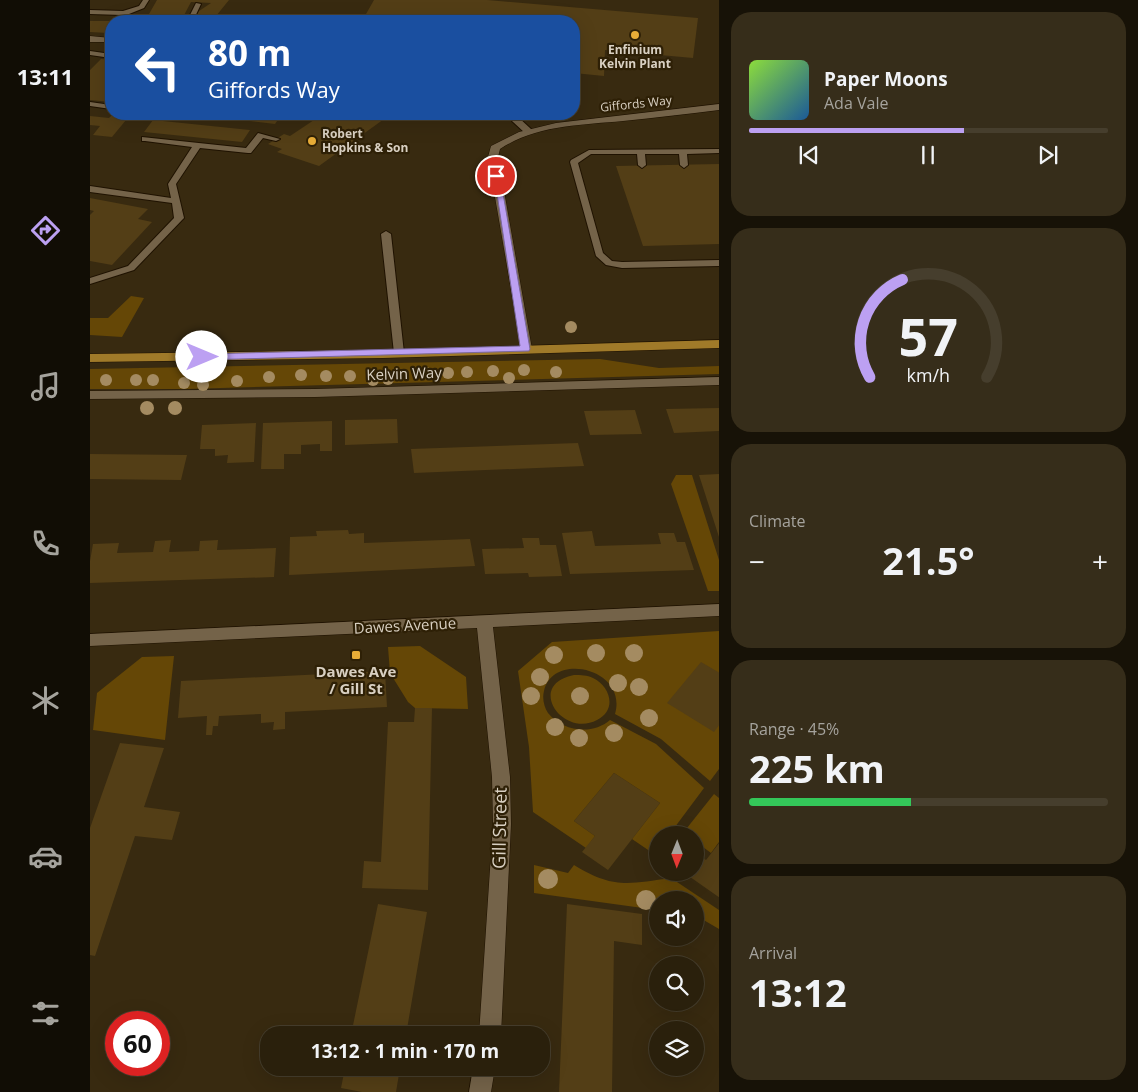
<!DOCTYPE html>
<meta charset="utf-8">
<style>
body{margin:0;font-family:"Open Sans",sans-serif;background:#362d1a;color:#f1f3f6;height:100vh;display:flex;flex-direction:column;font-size:19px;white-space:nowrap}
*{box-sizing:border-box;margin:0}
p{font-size:16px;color:#a5a39d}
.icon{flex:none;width:28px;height:28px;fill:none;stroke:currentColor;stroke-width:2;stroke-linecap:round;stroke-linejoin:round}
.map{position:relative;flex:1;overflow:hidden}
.details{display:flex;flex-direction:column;gap:12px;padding:12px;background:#171207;width:419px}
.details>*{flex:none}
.hud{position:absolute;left:15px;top:15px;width:475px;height:105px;border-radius:20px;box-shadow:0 5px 20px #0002,0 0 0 1px #463e2d;background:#1a4fa0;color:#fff;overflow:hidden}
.needle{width:32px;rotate:181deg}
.fabs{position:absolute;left:559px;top:826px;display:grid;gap:10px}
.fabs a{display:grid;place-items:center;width:55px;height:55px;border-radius:50%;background:#2a200c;box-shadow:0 5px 20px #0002,0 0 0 1px #463e2d;font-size:25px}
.speed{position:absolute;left:15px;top:1011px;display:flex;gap:10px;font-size:25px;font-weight:700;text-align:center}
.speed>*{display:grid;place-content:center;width:65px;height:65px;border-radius:50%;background:#2a200c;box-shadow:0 5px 20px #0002,0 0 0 1px #463e2d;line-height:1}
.speed .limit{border:8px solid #d22;background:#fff;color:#111}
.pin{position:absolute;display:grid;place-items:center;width:42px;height:42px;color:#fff;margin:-21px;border:2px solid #fff;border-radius:50%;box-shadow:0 1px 5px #0007}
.me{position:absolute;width:55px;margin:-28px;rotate:90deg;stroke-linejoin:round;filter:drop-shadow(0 0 4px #0008)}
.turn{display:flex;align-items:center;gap:18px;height:105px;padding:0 20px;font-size:22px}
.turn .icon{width:65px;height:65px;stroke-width:2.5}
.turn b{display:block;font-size:35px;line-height:42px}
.big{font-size:38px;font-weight:700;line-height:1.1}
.details .widget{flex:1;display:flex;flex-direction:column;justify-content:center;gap:8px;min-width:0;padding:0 18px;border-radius:20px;background:#362d1a}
.details .dial{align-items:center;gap:0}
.dial svg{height:130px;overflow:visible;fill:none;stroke:#463e2d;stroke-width:7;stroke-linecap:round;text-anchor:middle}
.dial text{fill:#f1f3f6;stroke:none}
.song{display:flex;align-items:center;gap:15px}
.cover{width:60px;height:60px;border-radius:8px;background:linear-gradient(135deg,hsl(90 70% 55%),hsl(210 70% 35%))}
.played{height:5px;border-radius:2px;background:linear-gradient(90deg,#bca0f2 60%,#463e2d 60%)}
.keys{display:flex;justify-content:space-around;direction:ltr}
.heat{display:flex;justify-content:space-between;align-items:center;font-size:28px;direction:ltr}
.charge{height:8px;border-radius:4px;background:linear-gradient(90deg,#34c759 45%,#463e2d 0)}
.trip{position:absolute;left:170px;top:1026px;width:290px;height:50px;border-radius:20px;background:#2a200c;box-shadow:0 5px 20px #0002,0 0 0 1px #463e2d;font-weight:700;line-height:50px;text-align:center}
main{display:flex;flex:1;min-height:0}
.tabs{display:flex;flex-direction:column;width:90px;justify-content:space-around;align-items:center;background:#110d05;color:#a5a39d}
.tabs .icon{width:35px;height:35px}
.tabs .current{color:#bca0f2}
.tabs b{font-size:22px;color:#f1f3f6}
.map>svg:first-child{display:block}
.green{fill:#654706}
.building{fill:#533e16}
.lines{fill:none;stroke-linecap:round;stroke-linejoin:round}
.lane-casing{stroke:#1f1200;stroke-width:2}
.street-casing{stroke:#1f1200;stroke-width:1}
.primary-casing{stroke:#1f1200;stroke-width:1}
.lane{fill:#746349;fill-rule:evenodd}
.street{fill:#746349;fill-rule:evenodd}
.primary{fill:#a07a29;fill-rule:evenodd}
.tree{fill:#a48b61}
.route{fill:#bca0f2;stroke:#7a689d}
.poi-dot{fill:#e7ac37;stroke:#2e2006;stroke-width:2}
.labels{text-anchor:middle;stroke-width:4.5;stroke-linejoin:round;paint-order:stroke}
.far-poi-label{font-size:12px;font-weight:bold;fill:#d9d0c2;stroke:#2e2006}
.far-street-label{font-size:12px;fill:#d9d0c2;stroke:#2e2006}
.street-label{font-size:15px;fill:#d9d0c2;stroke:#2e2006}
.poi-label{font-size:15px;font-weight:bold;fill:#d9d0c2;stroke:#2e2006}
.near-street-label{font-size:18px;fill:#d9d0c2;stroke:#2e2006}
</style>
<main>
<nav class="tabs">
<b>13:11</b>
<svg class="icon current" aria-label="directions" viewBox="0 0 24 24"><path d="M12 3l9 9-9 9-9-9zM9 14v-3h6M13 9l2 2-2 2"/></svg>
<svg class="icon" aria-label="music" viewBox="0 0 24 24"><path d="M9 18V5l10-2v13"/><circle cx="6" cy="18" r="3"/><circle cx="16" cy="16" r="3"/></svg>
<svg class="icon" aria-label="phone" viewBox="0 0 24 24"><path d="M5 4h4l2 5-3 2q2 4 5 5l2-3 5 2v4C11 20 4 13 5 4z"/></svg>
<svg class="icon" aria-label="climate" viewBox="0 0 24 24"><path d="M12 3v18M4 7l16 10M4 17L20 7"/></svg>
<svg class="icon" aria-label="car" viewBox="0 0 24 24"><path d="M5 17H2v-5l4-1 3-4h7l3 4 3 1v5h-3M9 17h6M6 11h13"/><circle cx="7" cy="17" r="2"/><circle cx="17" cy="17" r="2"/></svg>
<svg class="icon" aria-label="filters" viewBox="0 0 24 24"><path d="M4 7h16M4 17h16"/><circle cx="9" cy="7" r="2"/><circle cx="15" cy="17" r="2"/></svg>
</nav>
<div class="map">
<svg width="630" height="1092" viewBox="0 0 630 1092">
<rect width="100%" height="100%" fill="#382a10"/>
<path class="green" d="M41 296 54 298 32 337 0 335V318H18Z
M510 359 569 368 629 366V374L96 389H0V369Z
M586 475H602L629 560V591H618L581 484Z
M629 631V769L620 781 571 739 525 714C538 669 463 651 454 691 452 698 454 707 458 713 473 732 503 735 520 720L566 744 614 788 579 835H568L567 850 564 854 542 839 570 803 524 773 484 821 505 836 496 848 443 812 439 747 428 671 462 642Z
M330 646 376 677 378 709 325 708 318 702 300 673 298 647Z
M84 656 75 740 3 730 7 693 52 657Z
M484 675C491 675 497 675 503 678 521 687 527 710 507 720 473 738 435 685 484 675Z
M624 794 629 798V842L621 853 605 841V835L593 833Z
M444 865 478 873 484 865C523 889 538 884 581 878L629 910V929L605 915V900H568L567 910 444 893Z"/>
<path class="building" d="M67 0H139L122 21H104L109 11 121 3 101 2 91 21H55Z
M284 0H397L608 18 603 58 515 50 514 76 484 73V21H272Z
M0 21H21V27L18 33 0 32Z
M11 59 21 60V102L0 100V70Z
M23 114H41L22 137 3 135 10 126 0 125V116L19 118Z
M100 114H192L185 124Z
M233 114H301L229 166 187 152 192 149 178 144 194 134 200 136Z
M63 120 160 130 152 142 54 132Z
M630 164V244L553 246 526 166Z
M0 198 58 209 48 219 62 222 22 265 0 261V215L4 211 0 210Z
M630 408V431L584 433 576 409Z
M545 410 552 434 500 435 494 411Z
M307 419 308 443 255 445V420Z
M242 421V451H230V444L211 445V454H194V469H171L173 423Z
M166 423 164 462 137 463 138 455 125 456V449H110L112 425Z
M488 443 494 466 324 473 321 449Z
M0 454 97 455 91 480 0 479Z
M630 474V537H629L609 475Z
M258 530 259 534 274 533V543L380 539 385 566 199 575 200 537 227 536 226 531Z
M502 531 505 546 571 544 568 533H584L587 542H595L604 570 480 574 472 533Z
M432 538H449L450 545H466L472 576 439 577 438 573 395 574 392 549 434 548Z
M81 540 79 552 109 551 110 541 128 540 127 550 186 548 184 577 0 583V561L3 544 29 543 27 553 63 552 65 541Z
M611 662 630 673V724L624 732 577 703Z
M295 671 297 707 195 712V729L183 730 184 722 171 723V714L129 716 128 726H123L122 735H116L117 716 88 718 91 681Z
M325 708H342L338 890 272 888 274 861 291 862 298 722H324Z
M30 743 74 748 54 807 90 812 82 840 45 836 5 956 0 955V828Z
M524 773 570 803 518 870 492 852 505 836 484 821Z
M630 842V898L593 872H605V852L616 860Z
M288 904 337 912 316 1035H261Z
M477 904 552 914V945L524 941 522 1092H469Z
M255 1068H310L306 1092H272L251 1088Z"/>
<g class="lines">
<defs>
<path id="lane" d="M53 0H59L54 8 39 14 45 21H38L32 15 0 14V10L33 11 49 6Z
M106 3 111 4 103 21H97Z
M0 51 21 54V58L0 55Z
M0 102 21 105V109L0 106Z
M422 117H428L441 129V133H435L422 121Z
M168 133 190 139 186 141 173 138 161 153H158L110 148 86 184 94 218 92 220 44 270 0 284V278L38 266 84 218 82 203 0 192V186L81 198 78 184 102 147 55 141H52V137L156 148Z
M630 149V153L597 154 598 165 594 168 590 165 589 154H555L556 165 552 168 548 165 547 154H501L488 163 513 253 522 261 532 262 630 260V266L532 268 516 265 506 256 480 162 481 160 499 150Z
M296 231 301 234 314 353 309 356 304 353 291 234Z"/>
<path id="street" d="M0 36 21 38V42H0Z
M630 104V110C597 114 565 118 533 121 491 125 446 125 410 149L408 157 442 349 436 353 432 352 398 157 401 146 429 132 466 123Z
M630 377V385L225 397 0 399V391L225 389Z
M630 604V616L403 627 420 777 421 824 411 1035H389L403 824 402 777 387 628 0 646V634Z
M383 1068H405L401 1092H379Z"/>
<path id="primary" d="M630 340V348L293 358 0 362V354L293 350Z"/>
</defs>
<use href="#lane" class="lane-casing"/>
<use href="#street" class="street-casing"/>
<use href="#primary" class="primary-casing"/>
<use href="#lane" class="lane"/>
<use href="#street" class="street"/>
<use href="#primary" class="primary"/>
</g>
<g class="tree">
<circle cx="481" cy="327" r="6"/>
<circle cx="434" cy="370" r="6"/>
<circle cx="403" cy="371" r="6"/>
<circle cx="377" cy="372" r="6"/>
<circle cx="466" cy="372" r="6"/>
<circle cx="336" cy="373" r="6"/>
<circle cx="358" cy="373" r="6"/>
<circle cx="211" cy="375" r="6"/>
<circle cx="236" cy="376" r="6"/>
<circle cx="260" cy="376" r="6"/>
<circle cx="179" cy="377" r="6"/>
<circle cx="419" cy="378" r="6"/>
<circle cx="298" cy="379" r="6"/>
<circle cx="16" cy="380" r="6"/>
<circle cx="46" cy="380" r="6"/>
<circle cx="63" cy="380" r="6"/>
<circle cx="283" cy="380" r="6"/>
<circle cx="147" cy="381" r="6"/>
<circle cx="94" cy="383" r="6"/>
<circle cx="113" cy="385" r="6"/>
<circle cx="57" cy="408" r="7"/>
<circle cx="85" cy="408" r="7"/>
<circle cx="506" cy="653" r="9"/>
<circle cx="544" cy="653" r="9"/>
<circle cx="464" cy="655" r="9"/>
<circle cx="450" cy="677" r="9"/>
<circle cx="528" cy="683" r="9"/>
<circle cx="549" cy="687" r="9"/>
<circle cx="441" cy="696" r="9"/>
<circle cx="490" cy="696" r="9"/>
<circle cx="559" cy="718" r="9"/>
<circle cx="465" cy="727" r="9"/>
<circle cx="524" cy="733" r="9"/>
<circle cx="489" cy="738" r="9"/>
<circle cx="458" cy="879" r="10"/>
<circle cx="556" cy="900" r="10"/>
</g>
<path class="route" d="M404 174 410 176 440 349 439 351 112 360 107 357 112 354 430 346Z"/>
<g class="poi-dot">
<circle cx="545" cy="35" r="5"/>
<circle cx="222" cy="141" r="5"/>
<rect x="261" y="650" width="10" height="10" rx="2.5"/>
</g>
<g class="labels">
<g class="far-poi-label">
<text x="545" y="54">Enfinium<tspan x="545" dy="14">Kelvin Plant</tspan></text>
<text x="232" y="138" text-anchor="start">Robert<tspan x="232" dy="14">Hopkins &amp; Son</tspan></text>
</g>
<g class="far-street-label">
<text transform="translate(546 104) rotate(-6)" y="4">Giffords Way</text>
</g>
<g class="street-label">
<text transform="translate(314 374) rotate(-2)" y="5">Kelvin Way</text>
<text transform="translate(315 626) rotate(-3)" y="5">Dawes Avenue</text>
</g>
<g class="poi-label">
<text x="266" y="677">Dawes Ave<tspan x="266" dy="17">/ Gill St</tspan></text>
</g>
<g class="near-street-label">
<text transform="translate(410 828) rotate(-89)" y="6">Gill Street</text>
</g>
</g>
</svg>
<div class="fabs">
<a><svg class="needle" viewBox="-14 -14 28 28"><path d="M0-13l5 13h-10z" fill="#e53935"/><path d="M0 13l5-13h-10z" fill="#a5a39d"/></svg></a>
<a><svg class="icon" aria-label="sound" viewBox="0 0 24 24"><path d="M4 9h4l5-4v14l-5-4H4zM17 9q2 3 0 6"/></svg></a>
<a><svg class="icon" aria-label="search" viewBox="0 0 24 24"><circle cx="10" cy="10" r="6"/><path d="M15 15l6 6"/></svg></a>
<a><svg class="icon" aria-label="layers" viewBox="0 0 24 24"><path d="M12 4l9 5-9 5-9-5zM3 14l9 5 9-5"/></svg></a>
</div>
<div class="speed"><div class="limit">60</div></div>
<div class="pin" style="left:406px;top:176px;background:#d93025"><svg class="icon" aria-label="arrive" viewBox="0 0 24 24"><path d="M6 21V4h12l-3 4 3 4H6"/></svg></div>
<svg class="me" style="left:112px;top:357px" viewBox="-20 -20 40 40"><circle r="19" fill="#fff"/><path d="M0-13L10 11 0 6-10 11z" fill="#bca0f2"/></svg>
<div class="trip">13:12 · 1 min · 170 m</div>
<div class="hud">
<div class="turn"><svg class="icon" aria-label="left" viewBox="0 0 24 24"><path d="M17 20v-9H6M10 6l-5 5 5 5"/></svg><div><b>80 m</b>Giffords Way</div></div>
</div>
</div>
<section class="details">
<div class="widget">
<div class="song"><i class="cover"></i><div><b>Paper Moons</b><p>Ada Vale</p></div></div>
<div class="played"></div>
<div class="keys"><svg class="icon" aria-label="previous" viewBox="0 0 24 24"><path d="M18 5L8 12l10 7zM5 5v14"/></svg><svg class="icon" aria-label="pause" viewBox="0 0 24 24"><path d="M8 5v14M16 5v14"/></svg><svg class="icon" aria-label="next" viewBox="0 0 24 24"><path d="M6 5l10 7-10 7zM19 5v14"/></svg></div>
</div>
<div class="widget dial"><svg viewBox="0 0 100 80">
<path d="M14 69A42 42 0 1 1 86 69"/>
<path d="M14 69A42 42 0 0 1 34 9" stroke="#bca0f2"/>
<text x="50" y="56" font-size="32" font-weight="700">57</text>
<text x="50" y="72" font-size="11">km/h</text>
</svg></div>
<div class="widget"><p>Climate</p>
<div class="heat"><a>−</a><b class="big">21.5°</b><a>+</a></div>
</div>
<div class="widget"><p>Range · 45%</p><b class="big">225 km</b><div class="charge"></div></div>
<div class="widget"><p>Arrival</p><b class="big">13:12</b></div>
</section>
</main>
